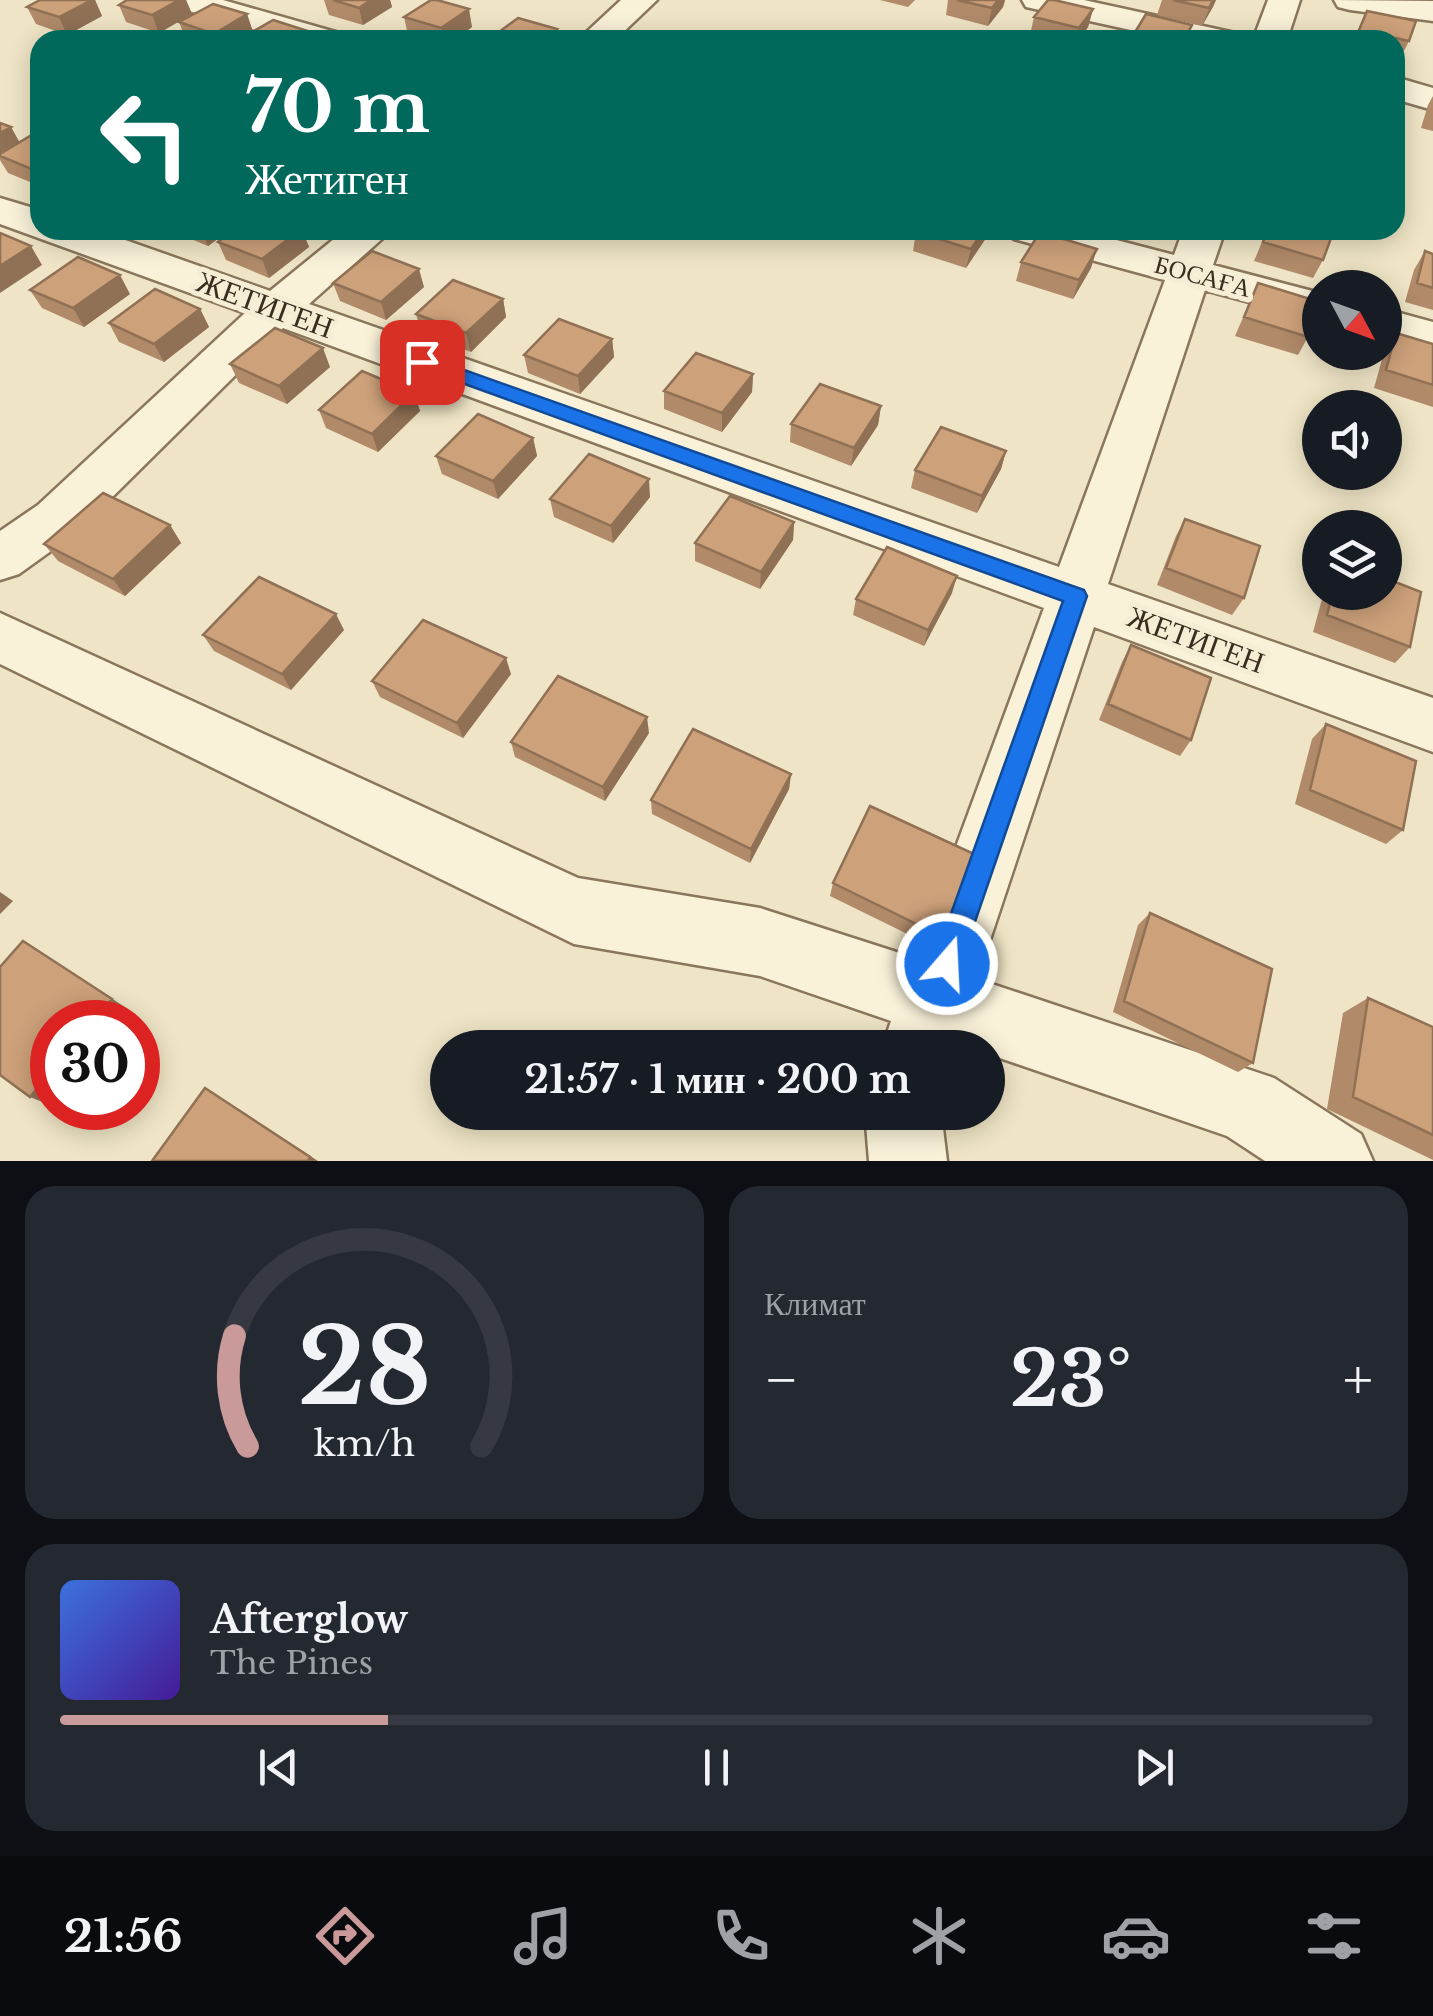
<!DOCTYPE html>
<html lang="ru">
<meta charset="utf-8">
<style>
body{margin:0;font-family:"Libre Baskerville",serif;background:#242831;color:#f1f3f6;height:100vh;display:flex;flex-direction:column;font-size:38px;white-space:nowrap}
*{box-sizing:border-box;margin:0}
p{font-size:32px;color:#9ea1a6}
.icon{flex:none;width:55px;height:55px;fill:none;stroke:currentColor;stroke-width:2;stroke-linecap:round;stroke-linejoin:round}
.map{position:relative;height:1161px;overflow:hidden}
.drawer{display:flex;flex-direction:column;gap:25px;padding:25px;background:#0d0f14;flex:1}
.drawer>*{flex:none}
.hud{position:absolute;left:30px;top:30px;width:1375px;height:210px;border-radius:30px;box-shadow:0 5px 25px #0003;background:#00695c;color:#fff;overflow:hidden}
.needle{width:65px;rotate:131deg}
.tools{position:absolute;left:1302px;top:270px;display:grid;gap:20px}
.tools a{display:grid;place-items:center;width:100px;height:100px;border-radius:50%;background:#171b24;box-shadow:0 5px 25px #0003;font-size:50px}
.speed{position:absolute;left:30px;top:1000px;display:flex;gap:20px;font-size:50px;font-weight:700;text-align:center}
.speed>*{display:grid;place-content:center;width:130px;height:130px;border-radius:50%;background:#171b24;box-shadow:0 5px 25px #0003;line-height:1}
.speed .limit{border:15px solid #d22;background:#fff;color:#111}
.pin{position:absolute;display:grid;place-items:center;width:85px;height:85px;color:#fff;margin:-42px;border-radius:20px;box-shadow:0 5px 15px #0006}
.me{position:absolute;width:110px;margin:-55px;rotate:19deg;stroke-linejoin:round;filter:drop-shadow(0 0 8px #0008)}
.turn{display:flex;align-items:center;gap:35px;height:210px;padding:0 50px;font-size:45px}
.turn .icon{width:130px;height:130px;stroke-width:2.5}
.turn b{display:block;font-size:70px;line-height:85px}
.big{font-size:75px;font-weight:800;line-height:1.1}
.drawer .tile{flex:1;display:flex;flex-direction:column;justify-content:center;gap:15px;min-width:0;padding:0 35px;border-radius:30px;background:#242831}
.drawer .dial{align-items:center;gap:0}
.dial svg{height:260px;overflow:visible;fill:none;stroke:#363941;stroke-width:7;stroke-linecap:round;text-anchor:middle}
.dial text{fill:#f1f3f6;stroke:none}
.song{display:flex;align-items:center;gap:30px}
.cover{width:120px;height:120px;border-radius:15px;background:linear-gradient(135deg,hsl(220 70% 55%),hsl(260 70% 35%))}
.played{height:10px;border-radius:5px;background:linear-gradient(90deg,#ca9a9a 25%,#363941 25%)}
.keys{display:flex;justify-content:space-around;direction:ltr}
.heat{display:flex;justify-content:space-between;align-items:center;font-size:55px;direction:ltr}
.drawer .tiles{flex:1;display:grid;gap:25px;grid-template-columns:1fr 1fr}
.tile:last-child{grid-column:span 2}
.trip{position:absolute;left:430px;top:1030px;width:575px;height:100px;border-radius:50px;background:#171b24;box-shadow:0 5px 25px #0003;font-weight:800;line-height:100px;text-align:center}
.dock{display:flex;height:160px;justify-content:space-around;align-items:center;background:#090b0e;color:#9ea1a6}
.dock .icon{width:70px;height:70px}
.dock .on{color:#ca9a9a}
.dock b{font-size:45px;color:#f1f3f6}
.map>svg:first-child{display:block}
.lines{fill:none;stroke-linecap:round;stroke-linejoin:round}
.minor-casing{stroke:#8a765b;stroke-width:5}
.minor{fill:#f9f1d8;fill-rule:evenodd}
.wall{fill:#b08a69}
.shaded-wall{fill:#907155}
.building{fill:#cda17a;stroke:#907155;stroke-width:2.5}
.route{fill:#1a73e8;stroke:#114b97;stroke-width:2.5}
.labels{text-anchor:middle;stroke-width:10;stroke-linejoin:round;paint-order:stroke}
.far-street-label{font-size:25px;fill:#3a2d1f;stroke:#f6eed4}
.street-label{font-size:30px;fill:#3a2d1f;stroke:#f6eed4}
</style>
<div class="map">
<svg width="1433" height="1161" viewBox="0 0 1433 1161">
<rect width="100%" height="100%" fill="#efe4c5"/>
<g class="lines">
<defs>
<path id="minor" d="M171 0H223L339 33 344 40H290L175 7Z
M621 0H657L615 40H578Z
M1022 0H1084L1235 33 1240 40H1176L1026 7Z
M1268 0H1300L1287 40H1253Z
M1334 0 1433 1V21L1350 10 1338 7Z
M1395 77 1433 88V110L1395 99Z
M0 198 40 210V230H97L270 291 345 230H392L309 304 1059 567 1165 280 1014 239 1008 230H1078L1174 255 1183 230H1225L1213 265 1320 293V321L1205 290 1108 584 1433 698V752L1094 627 977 979 1274 1078 1361 1134 1373 1161H1265L1227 1136 988 1054V1048L956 1043 955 1048H882L891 1021 760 976 574 944 0 664V613L578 878 760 908 915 958 1044 608 283 328 76 533 19 574 0 580V531L38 505 245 313 0 224Z
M1385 309 1433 322V352L1385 339Z
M865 1112H941L947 1161H869Z"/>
</defs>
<use href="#minor" class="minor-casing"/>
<use href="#minor" class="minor"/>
</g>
<path class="wall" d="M40 0H95L102 16 67 35 36 24 27 7Z
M127 0H186L192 14 159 33 126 22 119 5Z
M324 0H390L392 7 363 25 329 15Z
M880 0H915L908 7Z
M948 0H1005L1003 7 988 26 946 15Z
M1162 0H1216L1202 26 1157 15Z
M1093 9 1088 27 1079 40H1050L1030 35 1034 17Z
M1367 11 1409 41 1400 59 1395 58V40H1354Z
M247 14 253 32 308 31 311 40H186L179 22Z
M404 17 472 27 454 40H424L408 35Z
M1134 34 1187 40H1132Z
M1433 96V131L1421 128 1428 105Z
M0 123 11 127 19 142 40 130V186L8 173 0 160Z
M169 230H230L208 246Z
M234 230H302L309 247 269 278 226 260 218 242Z
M821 230H841L837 235Z
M1267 230H1334L1323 260 1313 278 1254 261Z
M916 232 986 238 966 268 913 251Z
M1425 251 1433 254V310L1405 302 1414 270Z
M1021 262 1091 268 1073 299 1016 281Z
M333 283 424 287 386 320 340 301Z
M1258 283 1308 337 1298 355 1235 336Z
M30 290 130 294 84 327 42 308Z
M503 299 506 317 471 352 421 332 416 314Z
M200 309 209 327 164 362 119 342 109 323Z
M1396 333 1433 344V407L1374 388 1384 352Z
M612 339 614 357 580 394 528 373 524 355Z
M230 364 330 367 287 404 239 383Z
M753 374 752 392 722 432 664 409V391Z
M414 393 420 411 378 452 326 428 319 410Z
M881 406 878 425 851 466 790 442 791 424Z
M533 438 537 456 498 499 442 474 436 456Z
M1006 451 1001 469 977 513 911 488 915 470Z
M650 497 613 543 554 517 550 499Z
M1185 519 1244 598 1232 615 1157 585 1176 536Z
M794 522 793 540 760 589 695 561V543Z
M170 525 181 543 125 596 58 561 44 544Z
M1324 592H1385L1410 647 1395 663 1313 632Z
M952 593 924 646 853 615 856 599Z
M344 630 291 690 214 651 203 635Z
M1131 645 1191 740 1180 756 1099 720 1122 662Z
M511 674 463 738 380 697 372 681Z
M1326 724 1403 830 1386 844 1295 804 1312 739Z
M649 733 605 801 515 757 511 742Z
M791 774 789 789 750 863 652 814 651 800Z
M833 883 943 937 938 949 830 896Z
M1150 913 1253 1063 1238 1072 1113 1012 1138 925Z
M1368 998 1433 1027V1160L1327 1109 1343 1013Z"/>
<path class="shaded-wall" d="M92 0H95L102 16 67 35 59 17Z
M179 0H186L192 14 159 33 152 15Z
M371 0H390L392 7 363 25 359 8Z
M998 0H1005L1003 7 988 26 992 8Z
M1213 0H1216L1213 7 1202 26Z
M469 9 472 27 454 40H443L441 28Z
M1093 9 1088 27 1079 40H1076L1079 28Z
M247 14 253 32 239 40H216L214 34Z
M557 29 558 40H542Z
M308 31 311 40H293Z
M11 127 21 145 0 156V133Z
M40 166V180L34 170Z
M201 230H230L208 246Z
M300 230H302L309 247 269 278 262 259Z
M984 230H988L986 238 966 268 971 249Z
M31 246 42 265 0 293V266Z
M1097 249 1091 268 1073 299 1079 280Z
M419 269 424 287 386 320 381 302Z
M120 275 130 294 84 327 73 308Z
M503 299 506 317 471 352 466 333Z
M200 309 209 327 164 362 154 344Z
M612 339 614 357 580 394 578 376Z
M323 348 330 367 287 404 279 386Z
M753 374 752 392 722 432V413Z
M414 393 420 411 378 452 372 434Z
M881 406 878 425 851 466 854 448Z
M533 438 537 456 498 499 493 481Z
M1006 451 1001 469 977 513 982 496Z
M649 479 650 497 613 543 611 526Z
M794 522 793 540 760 589 761 572Z
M170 525 181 543 125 596 113 579Z
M957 576 952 593 924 646 928 630Z
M336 614 344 630 291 690 282 674Z
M506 658 511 674 463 738 457 723Z
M647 717 649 733 605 801 603 787Z
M791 774 789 789 750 863 751 849Z
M0 892 13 901 0 914Z
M42 953 128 1009 117 1022H92Z
M52 1070V1102L50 1105 30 1097Z
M205 1088 226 1101 318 1161H308Z"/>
<path class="building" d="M40 0H92L59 17 27 7Z
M127 0H179L152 15 119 5Z
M333 0H371L359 8Z
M431 0H437L469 9 441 28 404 17Z
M957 0H998L992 8Z
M1048 0H1054L1093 9 1079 28 1034 17Z
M1173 0H1213L1209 8Z
M213 4 247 14 214 34 179 22Z
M1367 11 1416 21 1409 41 1359 30Z
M1146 14 1192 25 1184 40H1159L1134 34Z
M518 18 557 29 542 40H499L491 38Z
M273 20 308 31 293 40 240 39Z
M0 123 11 127 0 133Z
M40 130V166L34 170 0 156V154Z
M234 230H300L262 259 218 242Z
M917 230H984L971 249 916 232Z
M1268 230H1334L1323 260 1263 242Z
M1040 232 1097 249 1079 280 1021 262Z
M0 233 31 246 0 266Z
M372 251 419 269 381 302 333 283Z
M1425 251 1433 254V288L1417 283Z
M78 257 120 275 73 308 30 290Z
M453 280 503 299 466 333 416 314Z
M1258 283 1320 302 1308 337 1244 317Z
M155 289 200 309 154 344 109 323Z
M559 319 612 339 578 376 524 355Z
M275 328 323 348 279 386 230 364Z
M1396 333 1433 344V385L1386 370Z
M696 353 753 374 722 413 664 391Z
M362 371 414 393 372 434 319 410Z
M820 384 881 406 854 448 791 424Z
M478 414 533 438 493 481 436 456Z
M941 427 1006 451 982 496 915 470Z
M589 454 649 479 611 526 550 499Z
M103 493 170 525 113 579 44 544Z
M730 496 794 522 761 572 695 543Z
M1185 519 1260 546 1244 598 1166 568Z
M887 547 957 576 928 630 856 599Z
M259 577 336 614 282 674 203 635Z
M1385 578 1421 592 1410 647 1327 615 1333 592H1385Z
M423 620 506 658 457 723 372 681Z
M1131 645 1211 678 1191 740 1108 704Z
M558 676 647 717 603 787 511 742Z
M1326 724 1416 761 1403 830 1310 790Z
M693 729 791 774 751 849 651 800Z
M870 806 976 855 943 937 833 883Z
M1150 913 1272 969 1253 1063 1124 1001Z
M23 941 112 999 92 1022H52V1070L30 1097 0 1075V967Z
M1368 998 1433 1027V1135L1353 1097Z
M205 1088 310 1157 308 1161H152Z"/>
<path class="route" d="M422 355 1084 590 1087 596 957 974 947 978 937 974 933 964 1063 601 415 366V357Z"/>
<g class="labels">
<g class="far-street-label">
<text transform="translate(1203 276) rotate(15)" y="9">БОСАҒА</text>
</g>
<g class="street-label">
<text transform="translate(265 305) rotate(20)" y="10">ЖЕТИГЕН</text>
<text transform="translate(1196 640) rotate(20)" y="10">ЖЕТИГЕН</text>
</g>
</g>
</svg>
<div class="tools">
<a><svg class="needle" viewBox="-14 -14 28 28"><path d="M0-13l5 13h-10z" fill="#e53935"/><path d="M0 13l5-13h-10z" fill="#9ea1a6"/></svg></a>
<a><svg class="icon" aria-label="sound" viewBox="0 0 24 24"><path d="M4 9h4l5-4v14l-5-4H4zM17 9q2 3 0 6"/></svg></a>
<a><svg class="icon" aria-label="layers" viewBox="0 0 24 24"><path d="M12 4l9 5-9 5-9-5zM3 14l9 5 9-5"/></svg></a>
</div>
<div class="speed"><div class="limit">30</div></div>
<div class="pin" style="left:422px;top:362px;background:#d93025"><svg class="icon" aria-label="arrive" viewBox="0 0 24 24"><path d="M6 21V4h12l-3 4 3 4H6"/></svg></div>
<svg class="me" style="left:947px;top:964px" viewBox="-20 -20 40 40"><circle r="17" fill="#1a73e8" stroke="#fff" stroke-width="3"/><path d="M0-11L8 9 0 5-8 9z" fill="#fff"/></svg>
<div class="trip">21:57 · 1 мин · 200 m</div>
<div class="hud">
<div class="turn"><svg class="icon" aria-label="left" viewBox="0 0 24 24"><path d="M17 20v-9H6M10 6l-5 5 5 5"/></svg><div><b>70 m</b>Жетиген</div></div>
</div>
</div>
<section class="drawer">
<div class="tiles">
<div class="tile dial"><svg viewBox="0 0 100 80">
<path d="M14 69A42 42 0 1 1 86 69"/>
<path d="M14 69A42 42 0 0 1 10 35" stroke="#ca9a9a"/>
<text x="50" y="56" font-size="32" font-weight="700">28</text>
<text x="50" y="72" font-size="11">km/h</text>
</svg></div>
<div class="tile"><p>Климат</p>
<div class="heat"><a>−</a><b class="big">23°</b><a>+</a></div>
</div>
<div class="tile">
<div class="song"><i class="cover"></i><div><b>Afterglow</b><p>The Pines</p></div></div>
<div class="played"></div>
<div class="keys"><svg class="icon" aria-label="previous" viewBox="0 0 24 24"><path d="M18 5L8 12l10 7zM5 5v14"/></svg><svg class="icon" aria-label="pause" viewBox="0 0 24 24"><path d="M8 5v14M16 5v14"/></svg><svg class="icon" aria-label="next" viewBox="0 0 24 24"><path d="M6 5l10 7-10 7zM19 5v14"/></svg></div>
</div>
</div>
</section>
<nav class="dock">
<b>21:56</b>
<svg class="icon on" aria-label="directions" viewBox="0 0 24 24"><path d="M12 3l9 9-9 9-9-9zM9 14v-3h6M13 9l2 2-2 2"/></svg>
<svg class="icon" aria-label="music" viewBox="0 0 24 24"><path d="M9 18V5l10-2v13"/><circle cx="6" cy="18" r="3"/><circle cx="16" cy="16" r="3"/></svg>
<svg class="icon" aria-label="phone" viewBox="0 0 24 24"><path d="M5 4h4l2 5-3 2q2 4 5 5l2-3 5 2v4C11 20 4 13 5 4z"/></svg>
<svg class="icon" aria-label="climate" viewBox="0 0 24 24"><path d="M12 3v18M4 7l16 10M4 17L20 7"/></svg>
<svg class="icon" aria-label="car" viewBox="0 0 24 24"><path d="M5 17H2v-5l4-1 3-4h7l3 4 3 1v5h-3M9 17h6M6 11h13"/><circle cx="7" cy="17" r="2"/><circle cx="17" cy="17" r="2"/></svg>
<svg class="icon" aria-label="filters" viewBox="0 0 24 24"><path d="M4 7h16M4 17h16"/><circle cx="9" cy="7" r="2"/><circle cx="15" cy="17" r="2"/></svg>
</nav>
